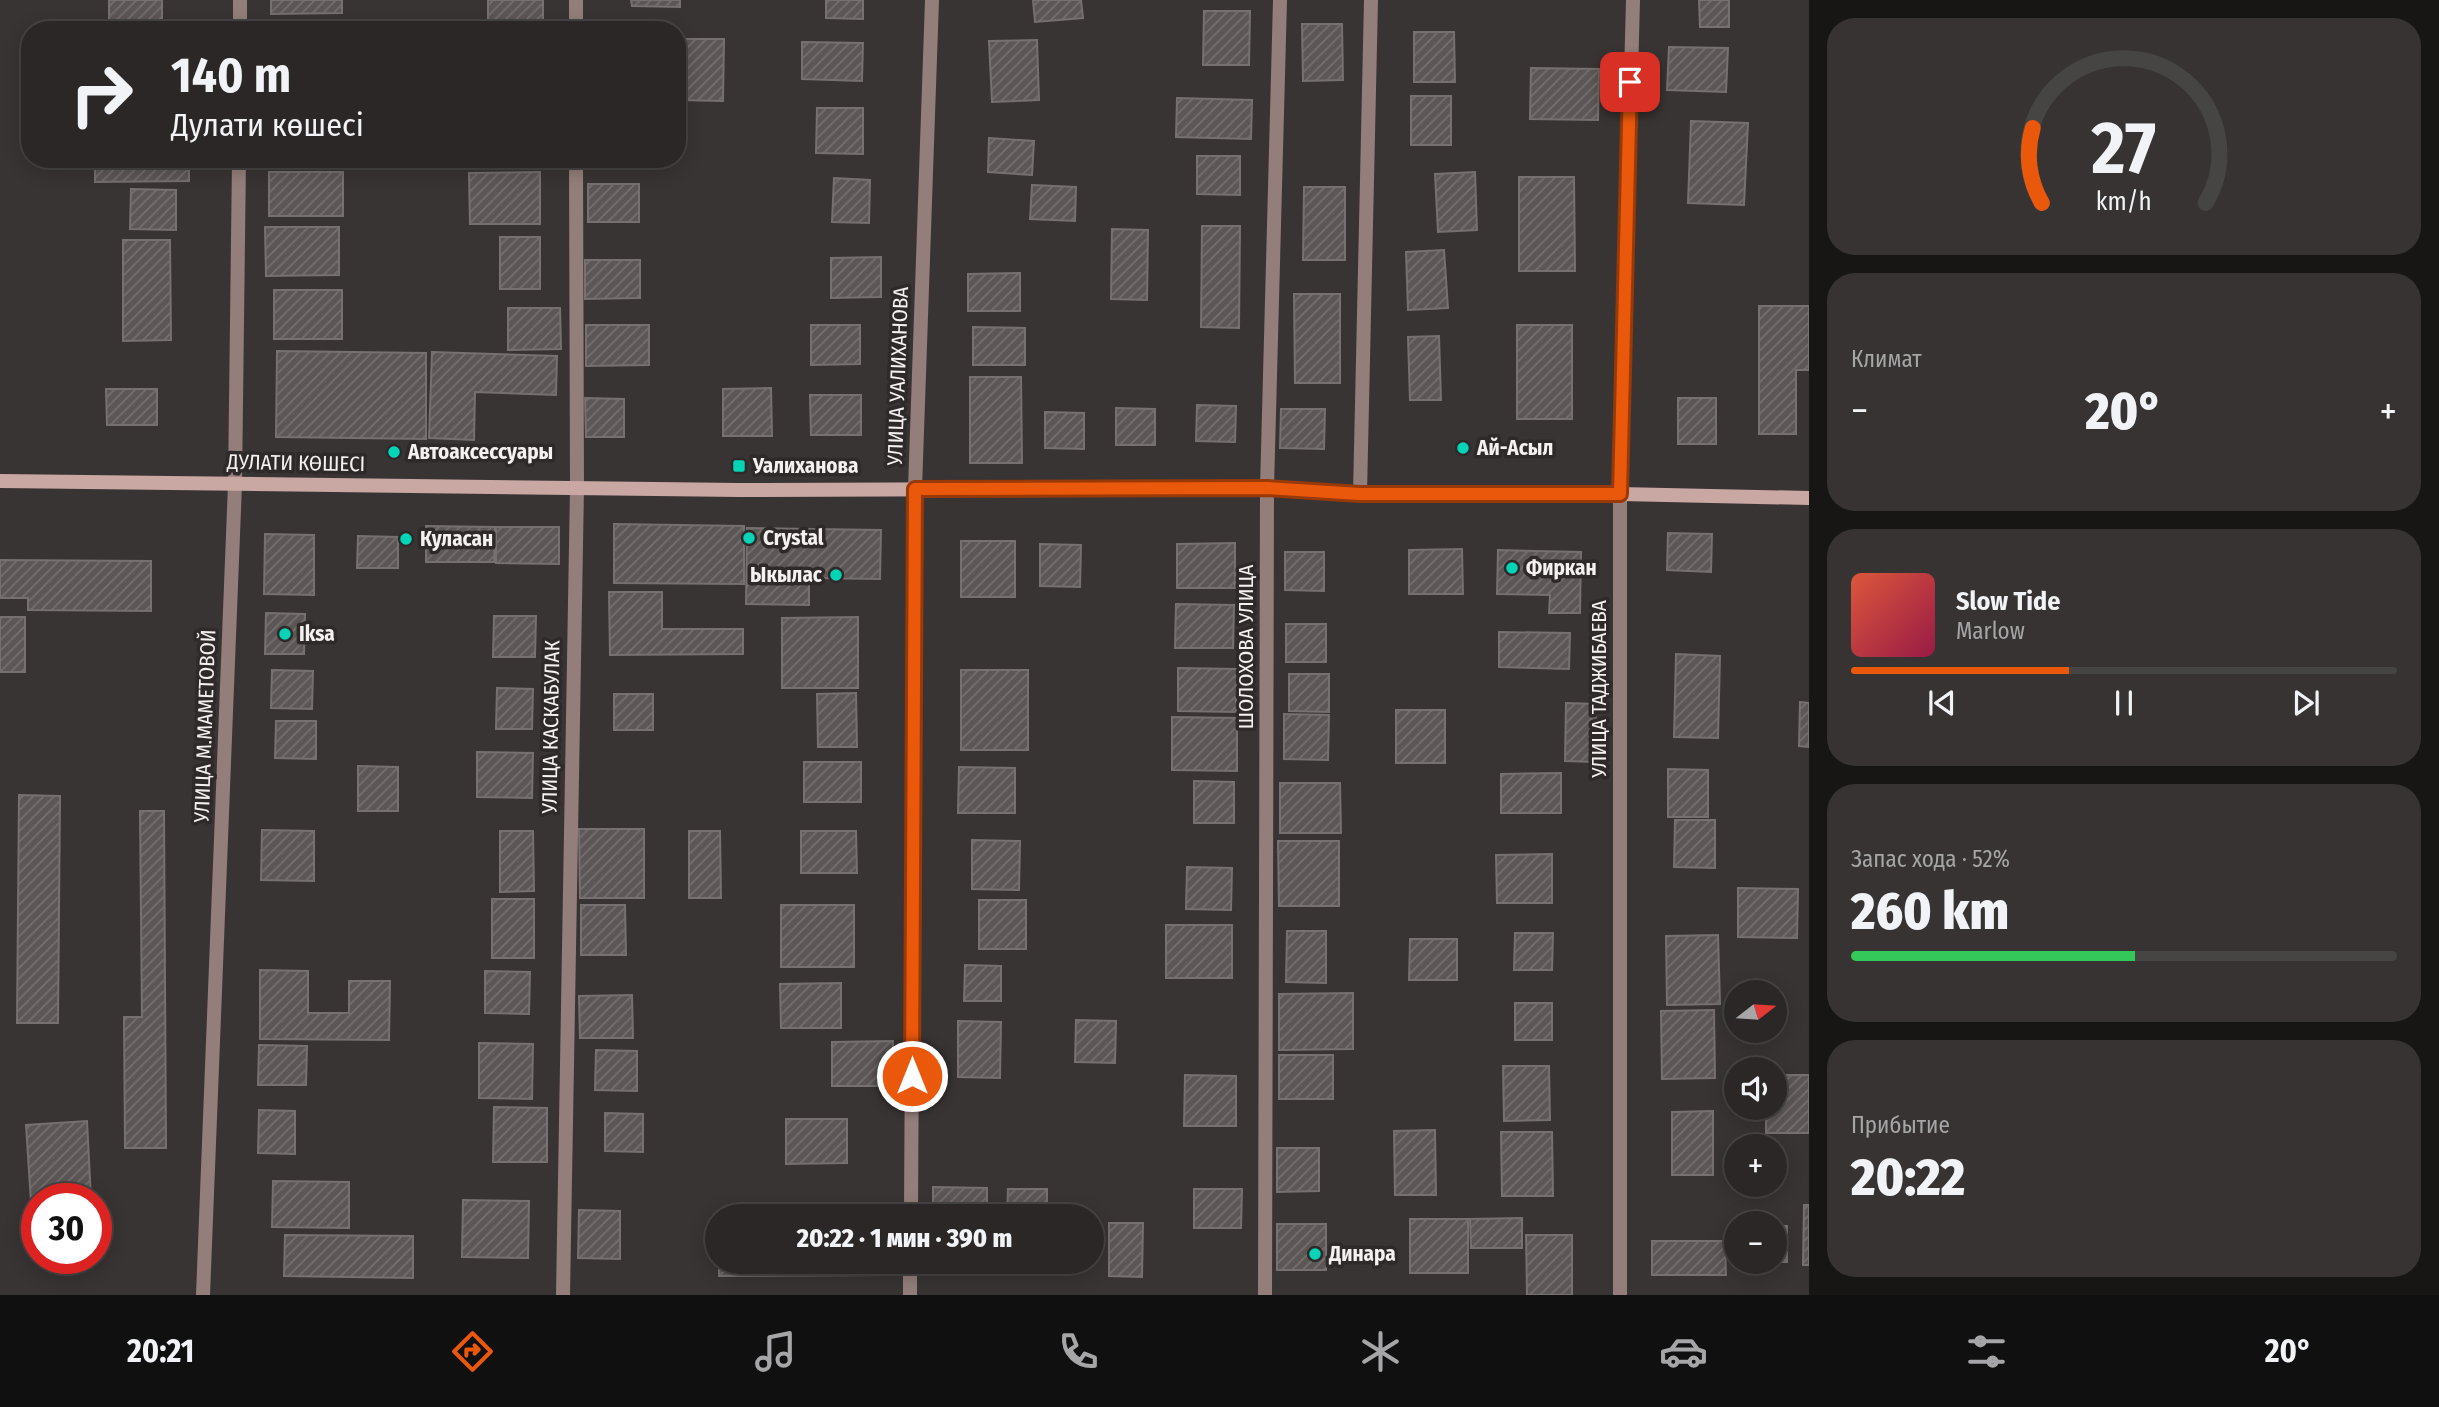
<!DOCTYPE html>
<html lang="ru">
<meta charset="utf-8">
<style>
body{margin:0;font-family:"Fira Sans Condensed",sans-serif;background:#373333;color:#f1f3f6;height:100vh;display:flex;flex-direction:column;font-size:26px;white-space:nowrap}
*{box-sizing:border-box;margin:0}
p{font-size:23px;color:#a6a5a7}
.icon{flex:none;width:38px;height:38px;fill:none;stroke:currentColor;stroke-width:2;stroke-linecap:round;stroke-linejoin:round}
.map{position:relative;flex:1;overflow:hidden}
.drawer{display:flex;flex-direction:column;gap:18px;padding:18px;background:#181515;width:630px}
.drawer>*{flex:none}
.top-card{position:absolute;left:21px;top:21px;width:665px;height:147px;border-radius:28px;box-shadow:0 4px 18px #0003,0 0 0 2px #474444;background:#2b2727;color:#f1f3f6;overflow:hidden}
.needle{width:46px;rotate:73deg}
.buttons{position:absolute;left:1724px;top:980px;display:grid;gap:14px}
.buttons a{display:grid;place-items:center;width:63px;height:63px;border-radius:50%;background:#2b2727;box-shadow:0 4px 18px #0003,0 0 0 2px #474444;font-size:35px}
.speed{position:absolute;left:21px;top:1183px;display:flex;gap:14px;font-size:35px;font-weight:700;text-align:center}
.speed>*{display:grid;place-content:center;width:91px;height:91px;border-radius:50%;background:#2b2727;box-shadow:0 4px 18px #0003,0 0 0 2px #474444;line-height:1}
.speed .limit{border:10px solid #d22;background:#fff;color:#111}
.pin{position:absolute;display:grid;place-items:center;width:60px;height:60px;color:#fff;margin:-30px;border-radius:14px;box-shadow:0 4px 10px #0006}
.me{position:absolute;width:77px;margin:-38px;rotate:0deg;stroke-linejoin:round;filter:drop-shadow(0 0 5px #0008)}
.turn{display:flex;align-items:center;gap:24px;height:147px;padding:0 35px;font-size:32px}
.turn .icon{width:91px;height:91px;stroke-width:2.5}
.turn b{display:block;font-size:49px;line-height:60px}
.big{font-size:52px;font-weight:800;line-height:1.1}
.drawer .tile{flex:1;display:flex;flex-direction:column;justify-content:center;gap:10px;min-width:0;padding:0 24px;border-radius:28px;background:#373333}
.drawer .dial{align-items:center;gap:0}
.dial svg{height:182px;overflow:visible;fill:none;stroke:#474444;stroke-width:7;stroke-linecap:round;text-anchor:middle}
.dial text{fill:#f1f3f6;stroke:none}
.song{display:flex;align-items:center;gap:21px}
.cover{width:84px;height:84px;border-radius:10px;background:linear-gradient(135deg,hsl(10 70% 55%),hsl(340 70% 35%))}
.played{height:7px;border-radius:4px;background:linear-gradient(90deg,#ea580c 40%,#474444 40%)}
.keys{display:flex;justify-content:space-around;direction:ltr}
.heat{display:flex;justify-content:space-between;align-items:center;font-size:38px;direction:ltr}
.charge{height:10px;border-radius:5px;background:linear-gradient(90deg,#34c759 52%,#474444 0)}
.trip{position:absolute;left:705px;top:1204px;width:399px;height:70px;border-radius:35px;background:#2b2727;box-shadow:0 4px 18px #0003,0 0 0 2px #474444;font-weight:800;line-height:70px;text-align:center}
.tabs{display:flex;height:112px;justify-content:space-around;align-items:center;background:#111010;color:#a6a5a7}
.tabs .icon{width:49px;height:49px}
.tabs .selected{color:#ea580c}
.tabs b{font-size:32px;color:#f1f3f6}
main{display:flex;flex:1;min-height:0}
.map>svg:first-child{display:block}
.building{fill:url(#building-hatch);stroke:#767070;stroke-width:2}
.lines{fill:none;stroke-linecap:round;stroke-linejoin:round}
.street{stroke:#937e7b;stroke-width:14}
.secondary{stroke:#c9a7a2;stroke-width:14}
.route-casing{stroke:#983908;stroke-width:18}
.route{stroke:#ea580c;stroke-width:12}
.poi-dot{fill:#03d5b6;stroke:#2f2a2a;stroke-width:2.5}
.labels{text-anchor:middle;stroke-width:7;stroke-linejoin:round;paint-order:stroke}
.street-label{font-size:21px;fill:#f4f1f0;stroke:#2f2a2a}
.poi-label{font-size:21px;font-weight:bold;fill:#f4f1f0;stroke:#2f2a2a;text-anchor:start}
</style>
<main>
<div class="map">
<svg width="1809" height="1295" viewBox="0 0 1809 1295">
<defs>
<pattern id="building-hatch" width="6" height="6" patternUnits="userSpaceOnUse" patternTransform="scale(1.75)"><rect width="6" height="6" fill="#5c5756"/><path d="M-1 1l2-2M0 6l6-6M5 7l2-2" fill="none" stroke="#74706f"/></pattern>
</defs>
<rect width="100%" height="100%" fill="#393434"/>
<path class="building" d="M109 0H162V30H109Z
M271 0H342V13L271 14Z
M488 0H543V22H488Z
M631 0H680V7L632 6Z
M826 0H863V19L826 18Z
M1033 0H1081L1083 18 1035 22Z
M1699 0H1729V27H1700Z
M1204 11H1250L1249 65H1203Z
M1302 24H1342L1343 80 1303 81Z
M1414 32H1454L1455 82H1414Z
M677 39H724L723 101 677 100Z
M1037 40 1039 100 992 102 989 41Z
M802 42 863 43 862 81 802 79Z
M1669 47 1728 48 1726 92 1667 90Z
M1531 68 1599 69 1598 120 1530 119Z
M1411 96H1451V145H1411Z
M1177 98 1252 100 1251 139 1176 137Z
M817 108H863V154L816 153Z
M1691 121 1748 123 1744 205 1688 203Z
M989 138 1034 141 1032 175 988 172Z
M1197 156H1240V195L1197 194Z
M95 159H189V181L95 182Z
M267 159H329V167L268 168Z
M591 159H653V167H591Z
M269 172H343V216H269Z
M540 172V224H470L469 173Z
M1475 172 1477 230 1438 232 1435 174Z
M1519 177H1574L1575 271H1519Z
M834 178 870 180 869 223 832 222Z
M588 184H639V222H588Z
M1032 185 1076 187 1075 221 1030 219Z
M1304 187H1345V260H1303Z
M131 189 176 190V230L130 229Z
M1202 226H1240L1239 328 1201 327Z
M265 227H339V275L266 276Z
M1112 229 1148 230 1147 300 1111 299Z
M500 237H540V289H500Z
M123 240H170L171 340 123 341Z
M1444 250 1448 308 1408 310 1406 252Z
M881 257V297L831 298V258Z
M585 260H640V298L585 299Z
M1020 273V311H968V274Z
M274 290H342V339H274Z
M1294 294H1340V383H1295Z
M1759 306H1809V370H1796V434H1759Z
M508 308H560L561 349 508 350Z
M586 325H649V365L586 366Z
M811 325H860V364L811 365Z
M1517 325H1572V419H1517Z
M973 327 1025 328V365H973Z
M1439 336 1441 400H1410L1408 337Z
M277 351 426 353V439L276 437Z
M432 352 557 356 556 395 475 392 474 440 429 438Z
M970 377H1021L1022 463H970Z
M771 388 772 436H723V389Z
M106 389H157V425H107Z
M810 395H861V435H811Z
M585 398 624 399V437H586Z
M1678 398H1716V444H1678Z
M1197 405 1236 406 1235 442 1196 441Z
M1116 408 1155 409V445H1116Z
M1281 409H1325L1324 449 1280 448Z
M1045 412 1084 413V449L1045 448Z
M614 524 744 526V584L614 583Z
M426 526 495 527 494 562H426Z
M496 527H559V564L496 563Z
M747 528 881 530 880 579 809 578V605L746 604Z
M1668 533 1712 534 1711 572 1667 570Z
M265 534 314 535V595L264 594Z
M358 536 398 537V568H357Z
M961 541H1015V597H961Z
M1235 543V588H1177V544Z
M1040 544 1081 545 1080 587 1040 586Z
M1462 549 1463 594H1409V550Z
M1498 550 1581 552 1580 613H1549L1550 595 1497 594Z
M1285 552H1324V591L1285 590Z
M0 560 151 561V611L28 610V598H0Z
M609 592H662V629H743V654L610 655Z
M1176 604 1234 605 1233 648H1175Z
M266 613 305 614 304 654H265Z
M494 616H536L535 657H493Z
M0 617H25V672H0Z
M858 617V688H782V618Z
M1286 624H1326V662H1286Z
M1499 632 1570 633 1569 669 1499 667Z
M1676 654 1720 656 1718 738 1674 737Z
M1178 668 1236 669V712L1178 711Z
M272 670 313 671 312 709 271 708Z
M961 670H1028V750H961Z
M1289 674H1329V712L1289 711Z
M497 688 533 689 532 729H496Z
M856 693 857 747H818L817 694Z
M614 694H653V730H614Z
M1800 702 1809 703V747L1799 746Z
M1566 703 1596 704 1595 762 1565 761Z
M1396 710H1445V763H1396Z
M1284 714 1329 715 1328 760 1284 759Z
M1172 717 1237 718V771L1172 770Z
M276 721H316V759L275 758Z
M477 752 533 753 532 798 477 797Z
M804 762H861V802H804Z
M358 766 398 767V811H358Z
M959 767 1015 768V813H958Z
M1668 769 1708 770V817H1668Z
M1561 773V813H1501V774Z
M1194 781 1234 782V823H1194Z
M1280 783H1340L1341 833H1280Z
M19 795 60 796 58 1023H17Z
M140 811H164L166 1148H125L124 1017H142Z
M1675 820H1715V868L1674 867Z
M579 829H644V898H580Z
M262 830 314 831V881L261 880Z
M500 831H533L534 891 500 892Z
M689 831H720L721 898H689Z
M801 831H856L857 873H801Z
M972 840 1020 841 1019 890 972 889Z
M1278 841H1339V906H1279Z
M1552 854V903H1497L1496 855Z
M1187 867 1232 868 1231 910 1186 909Z
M1738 888 1798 889 1797 938 1738 937Z
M492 899H534V958H492Z
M979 900H1026V949H979Z
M581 905H625L626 955H581Z
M781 905H854V967H781Z
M1166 925H1232V978H1166Z
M1287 931H1326V983L1286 982Z
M1515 933H1553L1552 970H1514Z
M1718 935 1720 1004 1667 1005 1666 936Z
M1410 939H1457V980H1409Z
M965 965 1001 966V1001H964Z
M260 970 308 971V1013H349V981H390L389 1040 260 1039Z
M485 971 530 972 529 1014 485 1013Z
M841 983V1028H781L780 984Z
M1353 993V1049L1279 1050V994Z
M632 995 633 1038H580L579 996Z
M1515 1003H1552V1040H1515Z
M1714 1010 1715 1078 1662 1079 1661 1011Z
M1076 1020 1116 1021 1115 1063 1075 1062Z
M958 1021 1001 1022 1000 1078 958 1077Z
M893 1041 894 1086H832V1042Z
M479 1043 533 1044 532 1099 479 1098Z
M259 1045 307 1046 306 1085H258Z
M596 1050 637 1051V1091L595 1090Z
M1279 1055H1333V1099H1279Z
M1503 1066H1549L1550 1120 1504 1121Z
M1185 1075 1236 1076V1126H1184Z
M1774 1075H1809V1133H1766V1108H1774Z
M494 1107 547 1108V1162H493Z
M259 1110 295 1111V1154L258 1153Z
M1713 1111V1175H1672V1112Z
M605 1113 643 1114V1152L605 1151Z
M786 1119H847V1163L786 1164Z
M87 1121 91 1199H37V1248H34L26 1125Z
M1435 1130 1436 1195H1395L1394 1131Z
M1501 1132H1552L1553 1196H1502Z
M1277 1148H1319V1191L1277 1192Z
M273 1181 349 1182V1228L272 1227Z
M933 1187 987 1188V1216H933Z
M1008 1189H1047V1216H1007Z
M1194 1189H1242L1241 1228H1194Z
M463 1200 529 1201 528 1258 462 1257Z
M1804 1205H1809V1265H1803Z
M579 1210 620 1211V1259L578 1258Z
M885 1214V1216H719V1215Z
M1522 1218V1248H1471L1470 1219Z
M1410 1219H1468V1273H1410Z
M1109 1223H1143L1142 1277 1109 1276Z
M1277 1224H1326V1270H1277Z
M1774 1226H1787V1262H1767H1774Z
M285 1235 413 1236V1278L284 1276Z
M1526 1235H1572V1295H1527Z
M1652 1241H1725L1726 1275H1652Z
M719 1262H885V1275L719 1276Z"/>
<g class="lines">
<path class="street" d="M576 0V30
M240 30V0
M1360 494 1371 0
M911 1216 915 489 932 0
M203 1295 235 484 239 159
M563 1295 577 488 576 159
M910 1295V1262
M1265 1295 1267 488 1280 0
M1620 1295V494L1633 0"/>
<path class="secondary" d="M0 481 739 490 1267 488 1360 494H1620L1809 498"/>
</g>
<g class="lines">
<defs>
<path id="route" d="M912 1076 915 489 1267 488 1360 494H1620L1630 82"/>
</defs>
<use href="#route" class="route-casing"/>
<use href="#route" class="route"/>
</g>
<g class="poi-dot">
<circle cx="1463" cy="448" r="7"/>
<circle cx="394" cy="452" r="7"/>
<rect x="732" y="459" width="14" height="14" rx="3.5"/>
<circle cx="749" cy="538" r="7"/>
<circle cx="406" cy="539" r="7"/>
<circle cx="1512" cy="568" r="7"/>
<circle cx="836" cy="575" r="7"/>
<circle cx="285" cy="634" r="7"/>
<circle cx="1315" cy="1254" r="7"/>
</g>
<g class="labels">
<g class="street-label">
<text transform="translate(898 376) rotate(-88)" y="7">УЛИЦА УАЛИХАНОВА</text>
<text transform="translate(296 463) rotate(1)" y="7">ДУЛАТИ КӨШЕСІ</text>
<text transform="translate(1246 647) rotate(-90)" y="7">ШОЛОХОВА УЛИЦА</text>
<text transform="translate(1599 689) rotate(-90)" y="7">УЛИЦА ТАДЖИБАЕВА</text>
<text transform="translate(205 726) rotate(-88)" y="7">УЛИЦА М.МАМЕТОВОЙ</text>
<text transform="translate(551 727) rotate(-89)" y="7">УЛИЦА КАСКАБУЛАК</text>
</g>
<g class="poi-label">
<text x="1477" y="455">Ай-Асыл</text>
<text x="408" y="459">Автоаксессуары</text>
<text x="753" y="473">Уалиханова</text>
<text x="763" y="545">Crystal</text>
<text x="420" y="546">Куласан</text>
<text x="1526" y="575">Фиркан</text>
<text x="822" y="582" text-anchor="end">Ыкылас</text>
<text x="299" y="641">Iksa</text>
<text x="1329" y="1261">Динара</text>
</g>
</g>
</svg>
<div class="buttons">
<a><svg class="needle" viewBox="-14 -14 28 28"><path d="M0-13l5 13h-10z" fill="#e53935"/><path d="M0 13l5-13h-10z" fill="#a6a5a7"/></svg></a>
<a><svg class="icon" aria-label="sound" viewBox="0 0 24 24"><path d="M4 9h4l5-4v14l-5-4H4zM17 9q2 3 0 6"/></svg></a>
<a>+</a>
<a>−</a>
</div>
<div class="speed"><div class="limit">30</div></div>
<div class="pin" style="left:1630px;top:82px;background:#d93025"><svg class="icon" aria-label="arrive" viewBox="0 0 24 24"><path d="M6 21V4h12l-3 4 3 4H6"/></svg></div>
<svg class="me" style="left:912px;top:1076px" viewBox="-20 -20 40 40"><circle r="17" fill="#ea580c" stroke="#fff" stroke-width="3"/><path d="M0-11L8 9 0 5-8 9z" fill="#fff"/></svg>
<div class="trip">20:22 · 1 мин · 390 m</div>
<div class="top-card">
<div class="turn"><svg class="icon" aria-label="right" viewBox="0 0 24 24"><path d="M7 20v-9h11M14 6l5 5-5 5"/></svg><div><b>140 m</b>Дулати көшесі</div></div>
</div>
</div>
<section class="drawer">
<div class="tile dial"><svg viewBox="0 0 100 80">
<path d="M14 69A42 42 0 1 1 86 69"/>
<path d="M14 69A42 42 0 0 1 10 36" stroke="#ea580c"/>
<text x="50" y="56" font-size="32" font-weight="700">27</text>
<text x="50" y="72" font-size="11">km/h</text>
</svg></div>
<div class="tile"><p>Климат</p>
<div class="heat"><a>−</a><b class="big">20°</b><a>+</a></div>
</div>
<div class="tile">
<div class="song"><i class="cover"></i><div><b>Slow Tide</b><p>Marlow</p></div></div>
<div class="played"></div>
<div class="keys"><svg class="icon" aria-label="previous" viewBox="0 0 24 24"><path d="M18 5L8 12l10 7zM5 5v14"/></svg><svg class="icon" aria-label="pause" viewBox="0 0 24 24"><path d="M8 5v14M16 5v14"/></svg><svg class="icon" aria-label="next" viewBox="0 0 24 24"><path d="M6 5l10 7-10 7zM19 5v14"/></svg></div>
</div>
<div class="tile"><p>Запас хода · 52%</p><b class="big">260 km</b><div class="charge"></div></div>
<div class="tile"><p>Прибытие</p><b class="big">20:22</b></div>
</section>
</main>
<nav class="tabs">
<b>20:21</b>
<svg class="icon selected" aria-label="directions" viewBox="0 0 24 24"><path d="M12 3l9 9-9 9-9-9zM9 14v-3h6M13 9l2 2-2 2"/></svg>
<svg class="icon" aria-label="music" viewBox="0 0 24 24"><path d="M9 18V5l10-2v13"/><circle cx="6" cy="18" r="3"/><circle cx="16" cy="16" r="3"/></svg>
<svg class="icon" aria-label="phone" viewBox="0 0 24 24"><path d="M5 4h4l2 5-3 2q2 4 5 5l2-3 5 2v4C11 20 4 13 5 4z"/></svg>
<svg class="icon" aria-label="climate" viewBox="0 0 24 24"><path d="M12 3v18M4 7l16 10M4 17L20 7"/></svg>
<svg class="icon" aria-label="car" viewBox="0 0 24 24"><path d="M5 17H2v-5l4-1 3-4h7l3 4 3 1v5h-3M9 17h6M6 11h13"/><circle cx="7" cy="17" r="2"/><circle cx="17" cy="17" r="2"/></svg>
<svg class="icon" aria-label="filters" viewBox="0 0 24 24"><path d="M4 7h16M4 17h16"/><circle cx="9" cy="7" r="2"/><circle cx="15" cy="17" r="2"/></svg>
<b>20°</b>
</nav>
